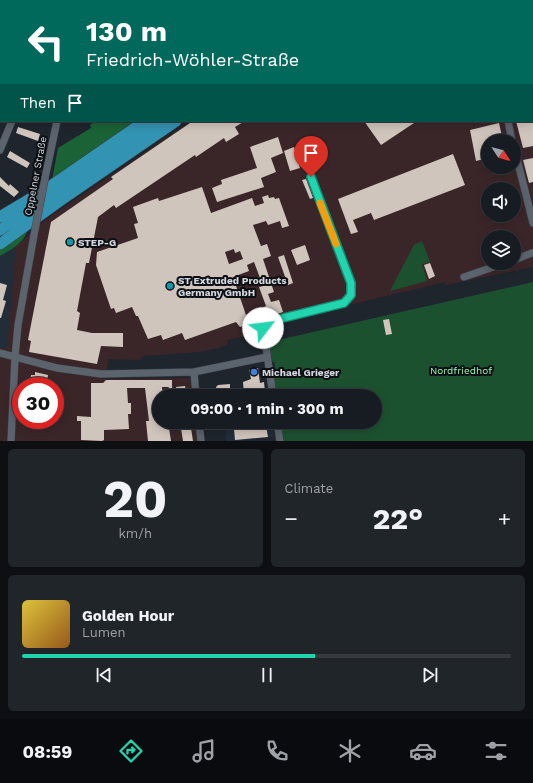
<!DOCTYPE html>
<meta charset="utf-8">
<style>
body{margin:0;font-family:"Work Sans",sans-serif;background:#20252a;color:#f1f3f6;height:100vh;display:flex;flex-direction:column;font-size:15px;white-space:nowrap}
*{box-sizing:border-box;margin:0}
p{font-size:13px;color:#9ea1a5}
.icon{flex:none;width:22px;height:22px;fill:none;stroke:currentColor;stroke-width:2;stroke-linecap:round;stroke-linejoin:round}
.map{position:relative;height:441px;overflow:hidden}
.drawer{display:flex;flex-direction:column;gap:8px;padding:8px;background:#0d0f13;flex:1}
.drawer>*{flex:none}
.banner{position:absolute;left:0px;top:0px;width:533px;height:122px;box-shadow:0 2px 10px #0003,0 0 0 1px #363a40;background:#00695c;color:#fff;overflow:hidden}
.needle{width:26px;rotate:126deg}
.buttons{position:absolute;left:481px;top:134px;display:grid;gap:8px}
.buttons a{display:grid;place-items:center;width:40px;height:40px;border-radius:50%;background:#171c22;box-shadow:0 2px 10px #0003,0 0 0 1px #363a40;font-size:20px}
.speed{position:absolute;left:12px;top:377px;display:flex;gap:8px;font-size:20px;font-weight:700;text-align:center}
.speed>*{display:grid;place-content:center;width:52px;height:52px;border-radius:50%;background:#171c22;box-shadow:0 2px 10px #0003,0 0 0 1px #363a40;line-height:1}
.speed .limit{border:6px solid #d22;background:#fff;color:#111}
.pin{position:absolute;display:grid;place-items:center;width:34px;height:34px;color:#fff;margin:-41px -17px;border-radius:50% 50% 50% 0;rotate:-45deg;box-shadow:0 0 4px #0007}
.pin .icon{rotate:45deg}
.me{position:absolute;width:44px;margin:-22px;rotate:60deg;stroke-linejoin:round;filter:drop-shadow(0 0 3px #0008)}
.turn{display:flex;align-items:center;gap:14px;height:84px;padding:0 20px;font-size:18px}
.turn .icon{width:52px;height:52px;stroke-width:2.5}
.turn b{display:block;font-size:28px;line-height:34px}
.then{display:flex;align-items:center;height:38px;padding:0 20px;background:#0003;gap:8px;font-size:15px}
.big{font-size:30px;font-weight:700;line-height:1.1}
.drawer .widget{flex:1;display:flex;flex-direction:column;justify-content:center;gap:6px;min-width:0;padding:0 14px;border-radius:6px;background:#20252a}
.drawer .dial{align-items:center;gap:0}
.dial b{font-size:52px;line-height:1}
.song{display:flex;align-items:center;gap:12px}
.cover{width:48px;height:48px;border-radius:6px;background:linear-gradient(135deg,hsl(50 70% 55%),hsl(30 70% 35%))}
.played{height:4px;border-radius:2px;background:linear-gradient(90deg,#21d5af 60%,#363a40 60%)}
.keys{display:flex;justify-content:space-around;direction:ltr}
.heat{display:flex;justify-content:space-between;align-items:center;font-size:22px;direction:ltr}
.drawer .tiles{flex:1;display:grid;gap:8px;grid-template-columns:1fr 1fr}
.widget:last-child{grid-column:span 2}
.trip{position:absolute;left:152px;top:389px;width:230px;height:40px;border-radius:20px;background:#171c22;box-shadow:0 2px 10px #0003,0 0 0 1px #363a40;font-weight:700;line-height:40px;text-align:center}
.tab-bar{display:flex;height:64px;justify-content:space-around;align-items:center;background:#090b0e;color:#9ea1a5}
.tab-bar .icon{width:28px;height:28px}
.tab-bar .selected{color:#21d5af}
.tab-bar b{font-size:18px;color:#f1f3f6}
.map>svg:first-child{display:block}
.built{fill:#222d3a}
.industrial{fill:#3a2629;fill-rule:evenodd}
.green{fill:#1c5130}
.forest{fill:#1a6337}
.building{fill:#d0c5bc;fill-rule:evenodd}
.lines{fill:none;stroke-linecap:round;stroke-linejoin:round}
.minor-casing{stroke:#3e424a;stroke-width:8}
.highway-casing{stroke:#3e424a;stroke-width:12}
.minor{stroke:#5b636c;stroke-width:7}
.highway{stroke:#3293b2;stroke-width:11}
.minor-bridge-casing{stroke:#3e424a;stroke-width:8;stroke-linecap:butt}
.minor-bridge{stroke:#5b636c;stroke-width:7}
.route-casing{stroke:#158a72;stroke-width:10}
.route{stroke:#21d5af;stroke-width:7}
.slow{stroke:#f59e0b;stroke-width:7}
.culture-dot{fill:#0f9aa8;stroke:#0b0e12;stroke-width:1.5}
.shop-dot{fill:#3f7fe0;stroke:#0b0e12;stroke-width:1.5}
.labels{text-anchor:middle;stroke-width:4;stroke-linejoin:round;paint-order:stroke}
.street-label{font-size:10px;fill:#d3d7dd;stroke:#0b0e12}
.poi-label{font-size:10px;font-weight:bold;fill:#d3d7dd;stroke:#0b0e12;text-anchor:start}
.park-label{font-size:10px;fill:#98f8b6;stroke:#0b0e12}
</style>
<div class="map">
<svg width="533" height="441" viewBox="0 0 533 441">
<rect width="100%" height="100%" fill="#1f252d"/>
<path class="built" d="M16 246 10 324 7 348 4 349 0 348V256Z
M250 422H272L274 437 242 441H226V428L250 425Z"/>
<path class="industrial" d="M370 0H533V267L446 285 445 282 266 325 267 331 227 340 228 344 218 348 198 352 143 356 140 360 108 359 106 379 190 378 192 396H159V422H195L198 441H0V348H7L16 246 48 218 191 121H532V1H369ZM488 141H514V167H488ZM488 189H514V215H488ZM488 237H514V263H488ZM21 386H55V420H21Z"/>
<path class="green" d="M422 241 430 262 422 264 427 281 390 291 414 245Z
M533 282V441H284L281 422H375V396H277L273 370 275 368V363L272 361 269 342Z"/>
<path class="forest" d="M96 121H137L52 180 58 148 91 128 90 125Z
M28 228C25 243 12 249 0 256V248Z"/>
<path class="building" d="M193 121H245L235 127 239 134 226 142 224 138 196 157 195 155 116 208 114 205 98 217 89 263H86L77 311 80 313 77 330 92 333H123V347L101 346 97 364 29 352 31 341 28 340 51 222 113 179 111 177Z
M364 121H417L381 145Z
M516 121H533V146L523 148Z
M499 123 503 141H488V158L476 161 470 130Z
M18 127 40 134 38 141 16 133Z
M278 137 283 153 271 158 276 172 261 178 264 187 217 202 212 188 222 184 221 180 257 168 250 147Z
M294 147 298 158 300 157 302 163 299 165 300 168 290 171 284 151Z
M10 151 30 163 27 168 7 157Z
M453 154 465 185 374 220 371 213 353 220 358 232 351 234 338 199Z
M533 158V182L529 183 523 160Z
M0 177 9 186 10 184 19 192 14 197 0 186Z
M306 179 313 198 310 199 302 180Z
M202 187 211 213 252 198 255 206 264 203 262 197 268 195 269 198 274 197 275 199 279 198 289 226 282 228 280 221 268 225 266 221 253 225 261 246 267 244 271 256 263 259 274 292 268 294 271 302 279 300 283 312 240 327 236 322 185 340 182 333 163 340 161 335 148 339 138 316H136L132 307 116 313 114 308 111 309 96 265 97 252 138 238 134 224 138 223 133 207 158 198 159 201ZM234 249 235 253 240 251 243 259 229 264 225 252ZM254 262 263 286 259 287 266 306 264 307 265 309 246 315 233 277 249 271 247 265Z
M305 245 310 260 297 265 291 250Z
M284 255 293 283 288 285 278 257Z
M430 263 435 276 429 279 424 265Z
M0 283 7 285 3 300 6 301 1 318H0Z
M389 319 392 334 386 335 383 320Z
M258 368 260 383 264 382 265 392 257 393V396H251V394L244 395 243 382 251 379 249 370Z
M35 372 48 375 47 381 40 380 39 383H30L31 375H35Z
M106 380H172V390L168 387H162L163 396H159V422H168L171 441H148L146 421H149L145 388H127L128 403H131V414H128L129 429 104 430V440L102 441 81 440V421H77V416L91 417V383H103Z
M230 384V388H233L234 396H207V394L217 391 216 387 218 385Z
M185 386 187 396H177L176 387Z
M180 422H190L193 441H183Z
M266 426 268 437 235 440 234 429Z"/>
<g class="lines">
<defs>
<path id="minor" d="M247 0 248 1
M485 0V1
M79 1V0
M204 1 205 0
M0 14 1 15
M532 35H533
M0 61H1
M508 121 512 141
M514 147 533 223
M0 150 12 121
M45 178 57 121
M514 260 532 253
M464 277 505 263
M0 353 57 368 101 374 194 372 267 357
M194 372 196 396
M273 396 263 326 271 321 344 303C350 298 353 291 351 283L311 177
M199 422 201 441
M277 422 280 441
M11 441 15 357 18 325 34 235"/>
<path id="highway" d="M325 1 327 0
M350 1 352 0
M0 217 45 190 145 121
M0 230 61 190 159 121
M0 244 61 200 176 121"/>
</defs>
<use href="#minor" class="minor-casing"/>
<use href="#highway" class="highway-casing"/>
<use href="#minor" class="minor"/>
<use href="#highway" class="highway"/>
<defs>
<path id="minor-bridge" d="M34 235 45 178"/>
</defs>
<use href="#minor-bridge" class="minor-bridge-casing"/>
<use href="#minor-bridge" class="minor-bridge"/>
</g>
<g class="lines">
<defs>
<path id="route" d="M263 328 266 323 271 321 344 303 351 295V283L311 177"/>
</defs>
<use href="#route" class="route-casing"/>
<use href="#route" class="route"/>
<path class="slow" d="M320 203 336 244"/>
</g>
<g class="culture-dot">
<circle cx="70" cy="242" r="4"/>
<circle cx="170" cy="286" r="4"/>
</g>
<circle class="shop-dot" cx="254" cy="372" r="4"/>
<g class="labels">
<g class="street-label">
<text transform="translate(35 176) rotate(-79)" y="4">Oppelner Straße</text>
</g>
<g class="poi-label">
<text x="78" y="246">STEP-G</text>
<text x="178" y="284">ST Extruded Products<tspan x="178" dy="12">Germany GmbH</tspan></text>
<text x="262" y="376">Michael Grieger</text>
</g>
<g class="park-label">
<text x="461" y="374">Nordfriedhof</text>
</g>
</g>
</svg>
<div class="buttons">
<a><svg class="needle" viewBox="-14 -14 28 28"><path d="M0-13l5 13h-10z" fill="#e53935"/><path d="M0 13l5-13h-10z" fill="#9ea1a5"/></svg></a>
<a><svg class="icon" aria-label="sound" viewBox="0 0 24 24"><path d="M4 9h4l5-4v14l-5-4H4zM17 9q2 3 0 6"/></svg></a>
<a><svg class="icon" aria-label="layers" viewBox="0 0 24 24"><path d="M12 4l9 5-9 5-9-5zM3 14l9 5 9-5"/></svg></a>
</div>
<div class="speed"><div class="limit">30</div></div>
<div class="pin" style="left:311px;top:177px;background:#d93025"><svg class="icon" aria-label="arrive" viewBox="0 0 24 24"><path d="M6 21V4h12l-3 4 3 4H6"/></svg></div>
<svg class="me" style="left:263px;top:328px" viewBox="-20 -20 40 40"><circle r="19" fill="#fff"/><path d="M0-13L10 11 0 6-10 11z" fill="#21d5af"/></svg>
<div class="trip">09:00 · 1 min · 300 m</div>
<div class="banner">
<div class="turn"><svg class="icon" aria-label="left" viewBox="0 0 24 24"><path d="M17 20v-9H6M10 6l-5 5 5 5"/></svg><div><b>130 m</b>Friedrich-Wöhler-Straße</div></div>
<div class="then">Then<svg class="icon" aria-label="arrive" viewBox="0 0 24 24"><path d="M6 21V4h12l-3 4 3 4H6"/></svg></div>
</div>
</div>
<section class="drawer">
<div class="tiles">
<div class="widget dial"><b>20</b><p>km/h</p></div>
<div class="widget"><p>Climate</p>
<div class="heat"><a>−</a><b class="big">22°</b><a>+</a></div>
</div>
<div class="widget">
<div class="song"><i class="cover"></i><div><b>Golden Hour</b><p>Lumen</p></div></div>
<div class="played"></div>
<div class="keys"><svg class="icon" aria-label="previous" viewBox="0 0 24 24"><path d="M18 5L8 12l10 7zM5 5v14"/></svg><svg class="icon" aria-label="pause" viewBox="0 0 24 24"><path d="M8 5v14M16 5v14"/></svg><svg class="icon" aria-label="next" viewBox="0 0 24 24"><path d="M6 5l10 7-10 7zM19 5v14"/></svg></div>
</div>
</div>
</section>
<nav class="tab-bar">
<b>08:59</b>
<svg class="icon selected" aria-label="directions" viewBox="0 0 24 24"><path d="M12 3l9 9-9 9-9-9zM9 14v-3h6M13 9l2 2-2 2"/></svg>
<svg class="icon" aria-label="music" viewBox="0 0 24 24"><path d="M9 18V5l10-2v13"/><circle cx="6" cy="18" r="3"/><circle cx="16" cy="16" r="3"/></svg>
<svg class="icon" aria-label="phone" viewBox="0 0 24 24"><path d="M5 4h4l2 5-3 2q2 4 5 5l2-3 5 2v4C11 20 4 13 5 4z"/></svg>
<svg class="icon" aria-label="climate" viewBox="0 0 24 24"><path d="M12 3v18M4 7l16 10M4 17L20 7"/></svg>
<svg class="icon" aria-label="car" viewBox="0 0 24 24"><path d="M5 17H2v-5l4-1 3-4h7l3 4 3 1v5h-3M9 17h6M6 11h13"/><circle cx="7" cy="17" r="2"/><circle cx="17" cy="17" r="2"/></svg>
<svg class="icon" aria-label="filters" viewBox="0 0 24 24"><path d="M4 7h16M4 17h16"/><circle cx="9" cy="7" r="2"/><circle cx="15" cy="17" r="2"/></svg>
</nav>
